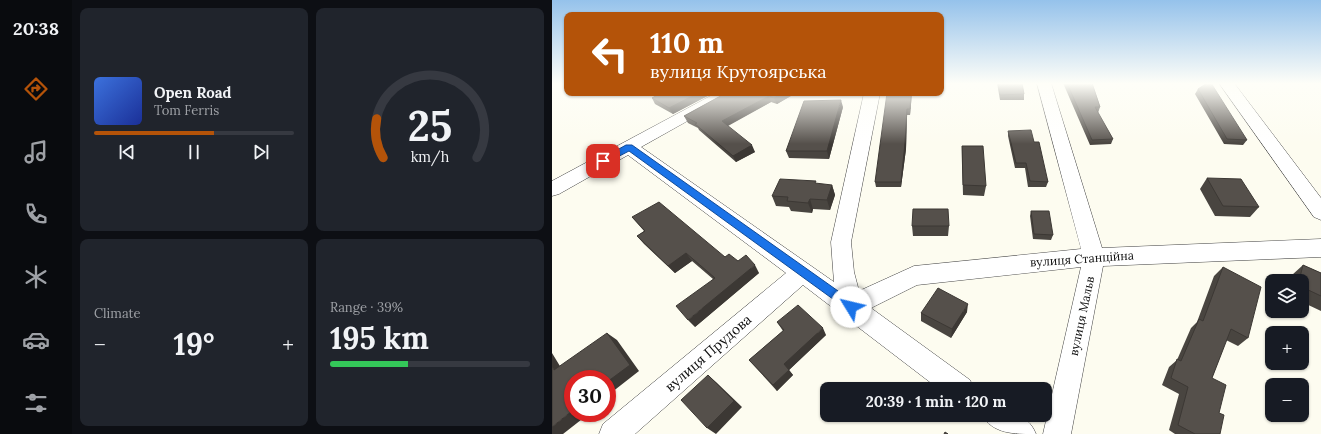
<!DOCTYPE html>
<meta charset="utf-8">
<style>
body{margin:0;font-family:Lora,serif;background:#20242c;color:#f1f3f6;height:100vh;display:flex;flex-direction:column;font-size:15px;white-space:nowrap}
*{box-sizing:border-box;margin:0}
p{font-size:13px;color:#9ea1a6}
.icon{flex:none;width:22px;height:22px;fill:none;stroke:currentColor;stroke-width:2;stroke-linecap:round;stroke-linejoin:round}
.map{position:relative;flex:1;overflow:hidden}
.drawer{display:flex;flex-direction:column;gap:8px;padding:8px;background:#0d0f14;width:480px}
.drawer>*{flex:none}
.top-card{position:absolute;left:12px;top:12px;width:380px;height:84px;border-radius:8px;box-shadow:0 1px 3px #0004;background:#b45309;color:#fff;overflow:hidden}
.fabs{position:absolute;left:713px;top:274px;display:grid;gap:8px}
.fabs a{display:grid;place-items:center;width:44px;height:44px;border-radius:8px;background:#171b24;box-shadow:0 1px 3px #0004;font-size:20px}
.speed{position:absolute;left:12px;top:370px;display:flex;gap:8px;font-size:20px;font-weight:700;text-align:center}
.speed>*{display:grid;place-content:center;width:52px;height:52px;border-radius:50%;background:#171b24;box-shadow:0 1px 3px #0004;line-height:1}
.speed .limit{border:6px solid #d22;background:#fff;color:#111}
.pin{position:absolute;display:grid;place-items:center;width:34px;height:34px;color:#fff;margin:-17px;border-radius:8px;box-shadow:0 2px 6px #0006}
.me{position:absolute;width:44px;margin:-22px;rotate:306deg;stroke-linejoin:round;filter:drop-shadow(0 0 3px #0008)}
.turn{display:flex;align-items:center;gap:14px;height:84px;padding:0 20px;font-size:18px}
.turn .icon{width:52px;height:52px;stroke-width:2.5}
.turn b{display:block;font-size:28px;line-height:34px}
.big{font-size:30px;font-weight:700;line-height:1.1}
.drawer .widget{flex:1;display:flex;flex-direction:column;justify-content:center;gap:6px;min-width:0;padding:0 14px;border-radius:8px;background:#20242c}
.drawer .dial{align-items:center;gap:0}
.dial svg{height:104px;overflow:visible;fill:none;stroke:#363941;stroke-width:7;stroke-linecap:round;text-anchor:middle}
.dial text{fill:#f1f3f6;stroke:none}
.song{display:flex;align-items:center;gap:12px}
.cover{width:48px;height:48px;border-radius:6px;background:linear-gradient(135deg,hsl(220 70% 55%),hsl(230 70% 35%))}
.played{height:4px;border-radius:2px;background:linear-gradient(90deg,#b45309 60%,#363941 60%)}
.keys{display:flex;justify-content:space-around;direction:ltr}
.heat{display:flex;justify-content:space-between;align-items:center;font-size:22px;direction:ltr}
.charge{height:6px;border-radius:3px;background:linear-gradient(90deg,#34c759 39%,#363941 0)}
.drawer .tiles{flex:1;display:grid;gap:8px;grid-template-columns:repeat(2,1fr)}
.trip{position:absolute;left:268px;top:382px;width:232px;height:40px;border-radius:8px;background:#171b24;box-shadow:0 1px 3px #0004;font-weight:700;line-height:40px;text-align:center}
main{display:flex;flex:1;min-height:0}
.dock{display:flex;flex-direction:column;width:72px;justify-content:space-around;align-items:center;background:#090b0e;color:#9ea1a6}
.dock .icon{width:28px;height:28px}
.dock .on{color:#b45309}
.dock b{font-size:18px;color:#f1f3f6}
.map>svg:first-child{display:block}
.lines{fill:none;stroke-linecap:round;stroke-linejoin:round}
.minor-casing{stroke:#414141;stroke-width:1}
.minor{fill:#fff;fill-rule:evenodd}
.wall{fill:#494540}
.shaded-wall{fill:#3c3834}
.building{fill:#55504b;stroke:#3c3834}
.route{fill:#1a73e8;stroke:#114b97}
.labels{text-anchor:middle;stroke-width:4;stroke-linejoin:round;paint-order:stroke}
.street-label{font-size:12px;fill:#0e0e0e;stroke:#fff}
.near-street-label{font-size:14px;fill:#0e0e0e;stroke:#fff}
</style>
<main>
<nav class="dock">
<b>20:38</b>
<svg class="icon on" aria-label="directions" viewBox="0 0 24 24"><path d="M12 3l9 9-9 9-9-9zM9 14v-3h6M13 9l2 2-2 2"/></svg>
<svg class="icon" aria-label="music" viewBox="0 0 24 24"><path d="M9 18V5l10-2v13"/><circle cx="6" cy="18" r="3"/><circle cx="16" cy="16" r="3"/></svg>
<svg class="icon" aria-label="phone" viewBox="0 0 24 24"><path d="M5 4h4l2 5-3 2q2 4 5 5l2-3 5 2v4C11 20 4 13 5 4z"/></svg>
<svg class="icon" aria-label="climate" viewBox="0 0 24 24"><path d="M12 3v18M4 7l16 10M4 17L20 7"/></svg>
<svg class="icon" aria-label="car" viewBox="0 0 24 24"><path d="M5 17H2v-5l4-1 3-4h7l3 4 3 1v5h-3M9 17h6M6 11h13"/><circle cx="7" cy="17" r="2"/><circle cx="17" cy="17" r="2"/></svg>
<svg class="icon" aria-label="filters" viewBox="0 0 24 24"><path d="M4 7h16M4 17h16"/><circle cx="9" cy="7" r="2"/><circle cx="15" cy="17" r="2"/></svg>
</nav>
<section class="drawer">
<div class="tiles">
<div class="widget">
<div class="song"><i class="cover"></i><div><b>Open Road</b><p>Tom Ferris</p></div></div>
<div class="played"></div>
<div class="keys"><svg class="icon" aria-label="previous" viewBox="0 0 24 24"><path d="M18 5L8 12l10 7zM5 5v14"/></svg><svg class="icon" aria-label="pause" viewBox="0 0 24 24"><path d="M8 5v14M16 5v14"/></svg><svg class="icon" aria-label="next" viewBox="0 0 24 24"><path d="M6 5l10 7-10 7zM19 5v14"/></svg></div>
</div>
<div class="widget dial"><svg viewBox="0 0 100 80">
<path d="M14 69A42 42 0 1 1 86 69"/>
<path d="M14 69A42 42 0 0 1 9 39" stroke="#b45309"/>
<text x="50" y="56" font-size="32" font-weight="700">25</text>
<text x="50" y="72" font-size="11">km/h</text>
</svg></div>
<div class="widget"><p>Climate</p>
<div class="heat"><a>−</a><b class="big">19°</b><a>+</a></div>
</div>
<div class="widget"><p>Range · 39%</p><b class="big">195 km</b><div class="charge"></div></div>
</div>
</section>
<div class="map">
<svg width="769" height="434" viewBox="0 0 769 434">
<rect width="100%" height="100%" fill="#fdfcf0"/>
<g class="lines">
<defs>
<path id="minor" d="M485 83H499L550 248 769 239V257L551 266 519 434H491L529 267 365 285 319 308 418 380 422 389H387L251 285 83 434H47L51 424 234 273 76 155 7 194 0 196V181L164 93H183L180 96 89 147 282 282 279 242 312 93H328L299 242 302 272 307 291 362 266 529 249Z
M667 83H682L769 198V220L762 217Z
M430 415C453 415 474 409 484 434 461 434 441 434 430 415Z"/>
</defs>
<use href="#minor" class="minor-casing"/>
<use href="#minor" class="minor"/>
</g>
<path class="wall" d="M445 83H470L472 94V100H448Z
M511 83H540L548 107 546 113 561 139 559 144 538 145Z
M646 89 695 140 691 145 672 144 643 94Z
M109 93H161L121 114 103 104 100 98Z
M174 93H244L225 104 219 102 176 126 203 152 184 162 147 130 146 128 136 123 132 116Z
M360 93 358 115H355L354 149 349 187H324L323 182Z
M291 107 277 159 237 158 234 151Z
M456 131 482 142 496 182 494 187H476L473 168H463L456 136Z
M410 146 434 186 432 196 411 195 410 156Z
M655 178 707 207 698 217 663 216 648 189Z
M280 185 283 195 278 210 261 209 260 213 239 211 237 207 224 206 220 196Z
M479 211 501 235 499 240 481 239 478 216Z
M80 217 173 257 186 261 207 273 143 327 161 279 140 261 123 273 92 244 85 236 92 231Z
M360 226H397L396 236H361Z
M751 265 769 273V311L750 302V281H738L740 275Z
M671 267 696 338 686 346 674 340 660 378 667 413 668 434H623L617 430 627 394 610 385 617 367 625 360 639 328 645 322 662 276Z
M415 312 399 338 369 321V313Z
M225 322 274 335 237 370 241 375 225 391 197 360 231 331Z"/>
<path class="shaded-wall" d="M146 93H161L121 114 117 108Z
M231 93H244L225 104 222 98Z
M359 93H360L358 115V109Z
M217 96 219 102 173 127 170 121Z
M289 100 291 107 277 159 275 151Z
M355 109 354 149 349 187V182Z
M200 145 203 152 184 162 181 156Z
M280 185 283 195 278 210 275 200Z
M258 199 261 209 260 213 256 203Z
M134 253 140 261 123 273 116 266Z
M203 265 207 273 143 327 136 320Z
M416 304 415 312 399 338 400 329Z
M271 328 274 335 237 370 241 375 225 391 221 385 232 364Z
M55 333 65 340 87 371 55 396Z
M0 353 14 376 2 370 0 367Z
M156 375 164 382 190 407 164 434 155 428Z
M21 410V413H33L32 414 34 416 11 434H0V427Z"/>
<path class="building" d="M446 83H470L472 94 448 95Z
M515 83H540L548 107H543L561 139 540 140Z
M655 83H659L695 140 675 139 646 89Z
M109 93H146L117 108 100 98Z
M174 93H231L222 98 217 96 170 121 200 145 181 156 143 124 145 123 132 116Z
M335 93H359L358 109H355L353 143 349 182H323Z
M289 100 275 151H234L252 101Z
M479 130 482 142H487L496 182 478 181 474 163H464L456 131Z
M410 146H431L434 186 411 185Z
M655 178 689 179 707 207 671 206Z
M228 179 264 181 263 183 280 185 275 200 258 199 256 203 235 201 236 197 220 196Z
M107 202 173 257 177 254 186 261 194 255 203 265 136 320 124 306 163 278 134 253 116 266 85 236 93 231 80 217Z
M361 209H396L397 226H360Z
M479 211H497L501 235 482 234Z
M751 265 769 273V296L750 287V281H747Z
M671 267 709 287 696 338 679 329 660 378 674 385 667 413 672 415 668 434H643L626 425 636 387 619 378 625 359 629 361 647 319 651 321Z
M386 288 416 304 400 329 369 313Z
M246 305 271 328 232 364 237 370 221 385 197 360 232 330 225 322Z
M55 333 78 365 55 382V379H21V407L20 408 21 410 0 427V367L2 370Z
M156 375 182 401 155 428 129 400Z
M393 432 396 434H392Z"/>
<linearGradient id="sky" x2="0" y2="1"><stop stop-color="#95c2eb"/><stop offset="0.58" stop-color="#fefef8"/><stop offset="1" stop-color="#fefef8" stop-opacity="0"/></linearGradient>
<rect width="769" height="144" fill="url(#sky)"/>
<path class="route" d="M74 145H80L303 303 305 307 303 310 299 311 296 310 77 151 54 163H49V159Z"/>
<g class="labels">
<g class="street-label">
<text transform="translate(530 259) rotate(-4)" y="4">вулиця Станційна</text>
<text transform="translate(530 316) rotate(-78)" y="4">вулиця Мальв</text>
</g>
<g class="near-street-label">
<text transform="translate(156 353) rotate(-41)" y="5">вулиця Прудова</text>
</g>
</g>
</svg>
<div class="fabs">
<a><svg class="icon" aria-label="layers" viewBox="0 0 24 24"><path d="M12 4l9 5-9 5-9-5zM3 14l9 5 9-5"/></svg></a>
<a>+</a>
<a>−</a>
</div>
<div class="speed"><div class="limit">30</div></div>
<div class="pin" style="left:51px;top:161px;background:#d93025"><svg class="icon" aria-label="arrive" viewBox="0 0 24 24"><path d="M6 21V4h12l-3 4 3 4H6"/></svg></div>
<svg class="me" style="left:299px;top:307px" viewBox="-20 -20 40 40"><circle r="19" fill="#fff"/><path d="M0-13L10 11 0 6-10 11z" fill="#1a73e8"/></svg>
<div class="trip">20:39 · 1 min · 120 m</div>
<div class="top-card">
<div class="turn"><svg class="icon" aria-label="left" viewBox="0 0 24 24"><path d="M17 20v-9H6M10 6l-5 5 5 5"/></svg><div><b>110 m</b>вулиця Крутоярська</div></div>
</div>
</div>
</main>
